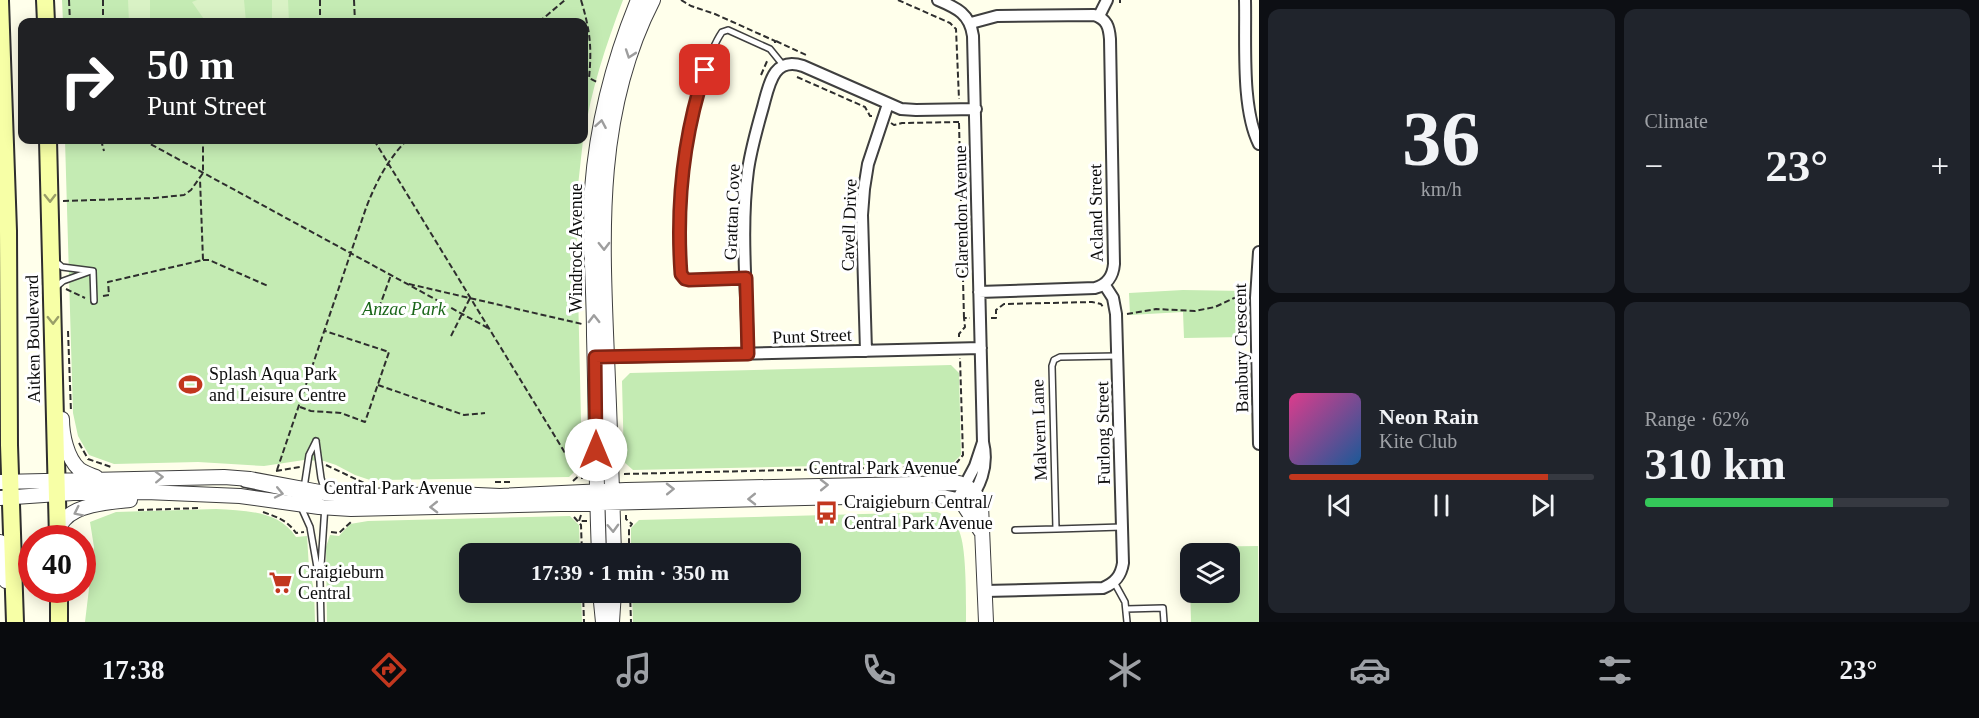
<!DOCTYPE html>
<meta charset="utf-8">
<style>
body{margin:0;font-family:Georgia,serif;background:#20242c;color:#f1f3f6;height:100vh;display:flex;flex-direction:column;font-size:22px;white-space:nowrap}
*{box-sizing:border-box;margin:0}
p{font-size:20px;color:#9ea1a6}
.icon{flex:none;width:33px;height:33px;fill:none;stroke:currentColor;stroke-width:2;stroke-linecap:round;stroke-linejoin:round}
.map{position:relative;flex:1;overflow:hidden}
.drawer{display:flex;flex-direction:column;gap:9px;padding:9px;background:#0d0f14;width:720px}
.drawer>*{flex:none}
.top-card{position:absolute;left:18px;top:18px;width:570px;height:126px;border-radius:12px;box-shadow:0 3px 15px #0003;background:#202124;color:#fff;overflow:hidden}
.tools{position:absolute;left:1180px;top:543px;display:grid;gap:12px}
.tools a{display:grid;place-items:center;width:60px;height:60px;border-radius:12px;background:#171b24;box-shadow:0 3px 15px #0003;font-size:30px}
.speed{position:absolute;left:18px;top:525px;display:flex;gap:12px;font-size:30px;font-weight:700;text-align:center}
.speed>*{display:grid;place-content:center;width:78px;height:78px;border-radius:50%;background:#171b24;box-shadow:0 3px 15px #0003;line-height:1}
.speed .limit{border:9px solid #d22;background:#fff;color:#111}
.pin{position:absolute;display:grid;place-items:center;width:51px;height:51px;color:#fff;margin:-26px;border-radius:12px;box-shadow:0 3px 9px #0006}
.me{position:absolute;width:66px;margin:-33px;rotate:0deg;stroke-linejoin:round;filter:drop-shadow(0 0 4px #0008)}
.turn{display:flex;align-items:center;gap:21px;height:126px;padding:0 30px;font-size:27px}
.turn .icon{width:78px;height:78px;stroke-width:2.5}
.turn b{display:block;font-size:42px;line-height:51px}
.big{font-size:45px;font-weight:700;line-height:1.1}
.drawer .widget{flex:1;display:flex;flex-direction:column;justify-content:center;gap:9px;min-width:0;padding:0 21px;border-radius:12px;background:#20242c}
.drawer .dial{align-items:center;gap:0}
.dial b{font-size:78px;line-height:1}
.song{display:flex;align-items:center;gap:18px}
.cover{width:72px;height:72px;border-radius:9px;background:linear-gradient(135deg,hsl(330 70% 55%),hsl(210 70% 35%))}
.played{height:6px;border-radius:3px;background:linear-gradient(90deg,#c2371e 85%,#363941 85%)}
.keys{display:flex;justify-content:space-around;direction:ltr}
.heat{display:flex;justify-content:space-between;align-items:center;font-size:33px;direction:ltr}
.charge{height:9px;border-radius:4px;background:linear-gradient(90deg,#34c759 62%,#363941 0)}
.drawer .tiles{flex:1;display:grid;gap:9px;grid-template-columns:repeat(2,1fr)}
.trip{position:absolute;left:459px;top:543px;width:342px;height:60px;border-radius:12px;background:#171b24;box-shadow:0 3px 15px #0003;font-weight:700;line-height:60px;text-align:center}
.tab-bar{display:flex;height:96px;justify-content:space-around;align-items:center;background:#090b0e;color:#9ea1a6}
.tab-bar .icon{width:42px;height:42px}
.tab-bar .selected{color:#c2371e}
.tab-bar b{font-size:27px;color:#f1f3f6}
main{display:flex;flex:1;min-height:0}
.map>svg:first-child{display:block}
.green{fill:#c4ebb3;fill-rule:evenodd}
.pitch{fill:#d9f2c5}
.lines{fill:none;stroke-linecap:round;stroke-linejoin:round}
.service-casing{stroke:#3f3f3f;stroke-width:8}
.minor-casing{stroke:#3f3f3f;stroke-width:14}
.tertiary-casing{stroke:#3f3f3f;stroke-width:16}
.secondary-casing{stroke:#2e2e2e;stroke-width:20}
.path{stroke:#2e2e2e;stroke-width:2;stroke-dasharray:6 3;stroke-linecap:butt}
.service{stroke:#fff;stroke-width:5}
.minor{stroke:#fff;stroke-width:10}
.tertiary{stroke:#fff;stroke-width:14}
.secondary{stroke:#f7ffa6;stroke-width:16}
.oneway{stroke:#9e9e9e}
.oneway2{stroke:#999e68}
.route-casing{stroke:#7e2414;stroke-width:15}
.route{stroke:#c2371e;stroke-width:10}
.labels{text-anchor:middle;stroke-width:6;stroke-linejoin:round;paint-order:stroke}
.street-label{font-size:18px;fill:#0c0c0c;stroke:#fff}
.park-label{font-size:18px;font-style:italic;fill:#1a6619;stroke:#fff}
.poi-label{font-size:18px;fill:#0c0c0c;stroke:#fff;text-anchor:start}
</style>
<main>
<div class="map">
<svg width="1259" height="622" viewBox="0 0 1259 622">
<rect width="100%" height="100%" fill="#ffffeb"/>
<path class="green" d="M62 0H623C606 45 591 89 584 137V22H63Z
M65 140H583L576 204 582 464 569 477 383 480H370L355 475 336 465 324 461 304 460 264 466 198 462 114 464 89 455 78 436 73 413Z
M1183 290 1244 291V337L1184 338 1183 312 1130 315 1129 293Z
M951 365 959 373 961 455 953 463 633 470 624 462 622 381 630 373Z
M216 509C246 511 278 510 296 537L307 536 309 568 314 590 315 622H85L94 547 90 522 116 512Z
M937 512C944 514 954 522 958 529 967 543 966 603 966 622H633L632 593 790 592V554L631 553V528L639 520Z
M570 516 579 525 580 553 470 554V592L581 593 582 622H327L326 547 330 535 339 536 350 524 368 521Z
M1258 546 1259 622H1191L1189 547ZM1191 554H1230V592H1191Z"/>
<path class="pitch" d="M128 0H150V22H129Z
M197 0H244L246 22H206L192 2Z
M272 0H288L289 22H272Z"/>
<g class="lines">
<defs>
<path id="service" d="M55 261 62 267 93 271
M93 271 94 301
M746 278 689 280 685 279 681 274C676 208 682 142 702 79 707 63 713 45 722 32L728 30 770 49 783 65
M56 287 63 281 91 271
M1117 356 1060 357 1054 360 1052 366 1056 529 1122 527
M316 441 321 478 325 492
M244 484 319 500 325 505 320 581 321 622
M304 488 309 455 316 441
M301 507 310 527 318 573
M1015 530 1056 529
M1114 582 1125 602 1127 622
M1126 609 1163 608 1164 622"/>
<path id="minor" d="M938 0C957 8 970 14 973 36L983 442C989 467 980 487 965 507L957 500 975 466 983 442
M1245 0C1246 42 1241 108 1259 144
M1099 16 1107 0
M971 23 997 16 1094 15C1107 19 1109 27 1110 39L1114 264C1113 276 1107 285 1095 288L979 292
M1259 252 1256 298 1259 444
M866 351 862 215 864 189 868 164 888 104
M748 354C747 294 740 229 748 170 751 149 757 128 763 107 769 85 773 56 803 66L901 109 916 110 976 109
M607 357 981 348
M985 591 1103 588C1115 583 1121 576 1123 563L1116 314 1113 298 1104 284"/>
<path id="tertiary" d="M62 419C62 435 67 458 79 469 84 473 91 475 96 477
M0 482 224 477 250 479 325 493 358 496 455 494 500 496 626 490 959 483C972 488 976 493 981 505L986 622
M0 498 73 493 146 492 240 496 319 507 351 509 933 495 957 500
M965 507 982 533
M58 533C60 529 61 523 64 520 77 504 111 502 130 500
M0 542 6 581
M599 554C596 481 596 408 594 335 594 287 589 238 592 189 597 123 613 61 638 0
M614 554C612 488 610 423 607 357 602 234 595 113 653 0
M600 592 603 622
M612 622 614 592"/>
<path id="secondary" d="M45 0 46 22
M0 1 8 231 9 445 15 622
M48 140 58 538
M59 590V622"/>
</defs>
<use href="#service" class="service-casing"/>
<use href="#minor" class="minor-casing"/>
<use href="#tertiary" class="tertiary-casing"/>
<use href="#secondary" class="secondary-casing"/>
<path class="path" d="M69 0 70 22
M103 0V22
M320 0V22
M354 0 355 22
M581 0C590 30 592 47 589 78L597 82
M681 0 691 6 715 14 775 41V43
M898 0 950 23 956 29 959 99
M1120 0V3
M539 22 565 0
M776 41 806 55
M761 75 768 59
M797 77 865 107 870 116H872
M891 123 894 125 902 123 959 122
M959 123 964 318
M101 140 104 151
M143 140 488 328
M374 140 570 461 582 473V479
M63 201 155 198 184 195 191 190 203 173V140
M203 260H209L268 286
M409 284 582 324
M66 289 85 298
M103 296 109 295 108 282 203 260 200 179
M379 308 391 275
M1127 314 1156 309 1195 311 1215 307 1245 293
M991 318H996V310L1004 304 1092 302 1101 304 1103 307
M68 331 71 412
M451 336 470 298
M959 337V334L965 327 964 318H970
M378 385 464 415 485 413
M300 407 311 411 341 413 365 422 389 352 325 331
M79 443 88 459 111 467
M326 465 364 483
M277 470 366 208C376 182 388 159 407 140
M276 471 300 467
M624 474 954 466 963 455 960 358
M573 481 582 473H586
M495 482H511
M138 510 201 508
M263 512C277 517 287 520 296 533L304 532
M581 515 579 521H587
M626 515V519L632 524 629 528V554
M574 517 581 525 582 554
M331 532 339 533 351 522
M583 592 584 622
M630 592 631 622"/>
<use href="#service" class="service"/>
<use href="#minor" class="minor"/>
<use href="#tertiary" class="tertiary"/>
<use href="#secondary" class="secondary"/>
</g>
<defs><path id="oneway-chevron" d="M-2-3.5L2.5 0L-2 3.5" fill="none" stroke-width="1.6" stroke-linecap="round" stroke-linejoin="round" transform="scale(1.5)"/></defs>
<g class="oneway">
<use href="#oneway-chevron" transform="translate(630 54) rotate(109)"/>
<use href="#oneway-chevron" transform="translate(601 124) rotate(-80)"/>
<use href="#oneway-chevron" transform="translate(604 246) rotate(89)"/>
<use href="#oneway-chevron" transform="translate(594 319) rotate(-91)"/>
<use href="#oneway-chevron" transform="translate(159 477) rotate(-2)"/>
<use href="#oneway-chevron" transform="translate(824 485) rotate(-1)"/>
<use href="#oneway-chevron" transform="translate(670 489) rotate(-1)"/>
<use href="#oneway-chevron" transform="translate(279 493) rotate(12)"/>
<use href="#oneway-chevron" transform="translate(752 499) rotate(179)"/>
<use href="#oneway-chevron" transform="translate(434 507) rotate(179)"/>
<use href="#oneway-chevron" transform="translate(78 512) rotate(154)"/>
<use href="#oneway-chevron" transform="translate(613 528) rotate(88)"/>
</g>
<g class="oneway2">
<use href="#oneway-chevron" transform="translate(50 198) rotate(89)"/>
<use href="#oneway-chevron" transform="translate(53 320) rotate(89)"/>
</g>
<g class="lines">
<defs>
<path id="route" d="M596 450 595 357 748 354 746 278 689 280 685 279 681 274C676 204 683 137 705 70"/>
</defs>
<use href="#route" class="route-casing"/>
<use href="#route" class="route"/>
</g>
<defs>
<symbol id="stadium-bare" viewBox="-9 -9 18 18"><path d="M0-5a6.5 5 0 1 0 0 10a6.5 5 0 1 0 0-10ZM-3.5-1.8h7v3.6h-7Z" fill="#c2371e" stroke="#fff" stroke-width="2.5" paint-order="stroke"/></symbol>
<symbol id="bus-bare" viewBox="-9 -9 18 18"><path d="M-5-6H5V4H4V6H2V4H-2V6H-4V4H-5ZM-3.5-4V0h7V-4ZM-3.5 1.2v1.5H-2V1.2ZM2 1.2v1.5H3.5V1.2Z" fill="#c2371e" stroke="#fff" stroke-width="2.5" paint-order="stroke"/></symbol>
<symbol id="supermarket-bare" viewBox="-9 -9 18 18"><path d="M-6-5.5h2.5l.6 2H6L4.5 2H-2.5L-4.4-4H-6ZM-1.5 3.2a1.3 1.3 0 1 0 .1 0ZM3 3.2a1.3 1.3 0 1 0 .1 0Z" fill="#c2371e" stroke="#fff" stroke-width="2.5" paint-order="stroke"/></symbol>
</defs>
<g fill-rule="evenodd">
<use href="#stadium-bare" x="174" y="368" width="33" height="33"/>
<use href="#bus-bare" x="810" y="496" width="33" height="33"/>
<use href="#supermarket-bare" x="264" y="566" width="33" height="33"/>
</g>
<g class="labels">
<g class="street-label">
<text transform="translate(732 212) rotate(-88)" y="6">Grattan Cove</text>
<text transform="translate(961 212) rotate(-91)" y="6">Clarendon Avenue</text>
<text transform="translate(1096 213) rotate(-91)" y="6">Acland Street</text>
<text transform="translate(849 225) rotate(-88)" y="6">Cavell Drive</text>
<text transform="translate(576 248) rotate(-90)" y="6">Windrock Avenue</text>
<text transform="translate(812 336) rotate(-2)" y="6">Punt Street</text>
<text transform="translate(33 339) rotate(-91)" y="6">Aitken Boulevard</text>
<text transform="translate(1241 348) rotate(-91)" y="6">Banbury Crescent</text>
<text transform="translate(1039 430) rotate(-92)" y="6">Malvern Lane</text>
<text transform="translate(1103 433) rotate(-91)" y="6">Furlong Street</text>
<text x="883" y="474">Central Park Avenue</text>
<text x="398" y="494">Central Park Avenue</text>
</g>
<g class="park-label">
<text x="404" y="315">Anzac Park</text>
</g>
<g class="poi-label">
<text x="209" y="380">Splash Aqua Park<tspan x="209" dy="21">and Leisure Centre</tspan></text>
<text x="844" y="508">Craigieburn Central/<tspan x="844" dy="21">Central Park Avenue</tspan></text>
<text x="298" y="578">Craigieburn<tspan x="298" dy="21">Central</tspan></text>
</g>
</g>
</svg>
<div class="tools">
<a><svg class="icon" aria-label="layers" viewBox="0 0 24 24"><path d="M12 4l9 5-9 5-9-5zM3 14l9 5 9-5"/></svg></a>
</div>
<div class="speed"><div class="limit">40</div></div>
<div class="pin" style="left:705px;top:70px;background:#d93025"><svg class="icon" aria-label="arrive" viewBox="0 0 24 24"><path d="M6 21V4h12l-3 4 3 4H6"/></svg></div>
<svg class="me" style="left:596px;top:450px" viewBox="-20 -20 40 40"><circle r="19" fill="#fff"/><path d="M0-13L10 11 0 6-10 11z" fill="#c2371e"/></svg>
<div class="trip">17:39 · 1 min · 350 m</div>
<div class="top-card">
<div class="turn"><svg class="icon" aria-label="right" viewBox="0 0 24 24"><path d="M7 20v-9h11M14 6l5 5-5 5"/></svg><div><b>50 m</b>Punt Street</div></div>
</div>
</div>
<section class="drawer">
<div class="tiles">
<div class="widget dial"><b>36</b><p>km/h</p></div>
<div class="widget"><p>Climate</p>
<div class="heat"><a>−</a><b class="big">23°</b><a>+</a></div>
</div>
<div class="widget">
<div class="song"><i class="cover"></i><div><b>Neon Rain</b><p>Kite Club</p></div></div>
<div class="played"></div>
<div class="keys"><svg class="icon" aria-label="previous" viewBox="0 0 24 24"><path d="M18 5L8 12l10 7zM5 5v14"/></svg><svg class="icon" aria-label="pause" viewBox="0 0 24 24"><path d="M8 5v14M16 5v14"/></svg><svg class="icon" aria-label="next" viewBox="0 0 24 24"><path d="M6 5l10 7-10 7zM19 5v14"/></svg></div>
</div>
<div class="widget"><p>Range · 62%</p><b class="big">310 km</b><div class="charge"></div></div>
</div>
</section>
</main>
<nav class="tab-bar">
<b>17:38</b>
<svg class="icon selected" aria-label="directions" viewBox="0 0 24 24"><path d="M12 3l9 9-9 9-9-9zM9 14v-3h6M13 9l2 2-2 2"/></svg>
<svg class="icon" aria-label="music" viewBox="0 0 24 24"><path d="M9 18V5l10-2v13"/><circle cx="6" cy="18" r="3"/><circle cx="16" cy="16" r="3"/></svg>
<svg class="icon" aria-label="phone" viewBox="0 0 24 24"><path d="M5 4h4l2 5-3 2q2 4 5 5l2-3 5 2v4C11 20 4 13 5 4z"/></svg>
<svg class="icon" aria-label="climate" viewBox="0 0 24 24"><path d="M12 3v18M4 7l16 10M4 17L20 7"/></svg>
<svg class="icon" aria-label="car" viewBox="0 0 24 24"><path d="M5 17H2v-5l4-1 3-4h7l3 4 3 1v5h-3M9 17h6M6 11h13"/><circle cx="7" cy="17" r="2"/><circle cx="17" cy="17" r="2"/></svg>
<svg class="icon" aria-label="filters" viewBox="0 0 24 24"><path d="M4 7h16M4 17h16"/><circle cx="9" cy="7" r="2"/><circle cx="15" cy="17" r="2"/></svg>
<b>23°</b>
</nav>
